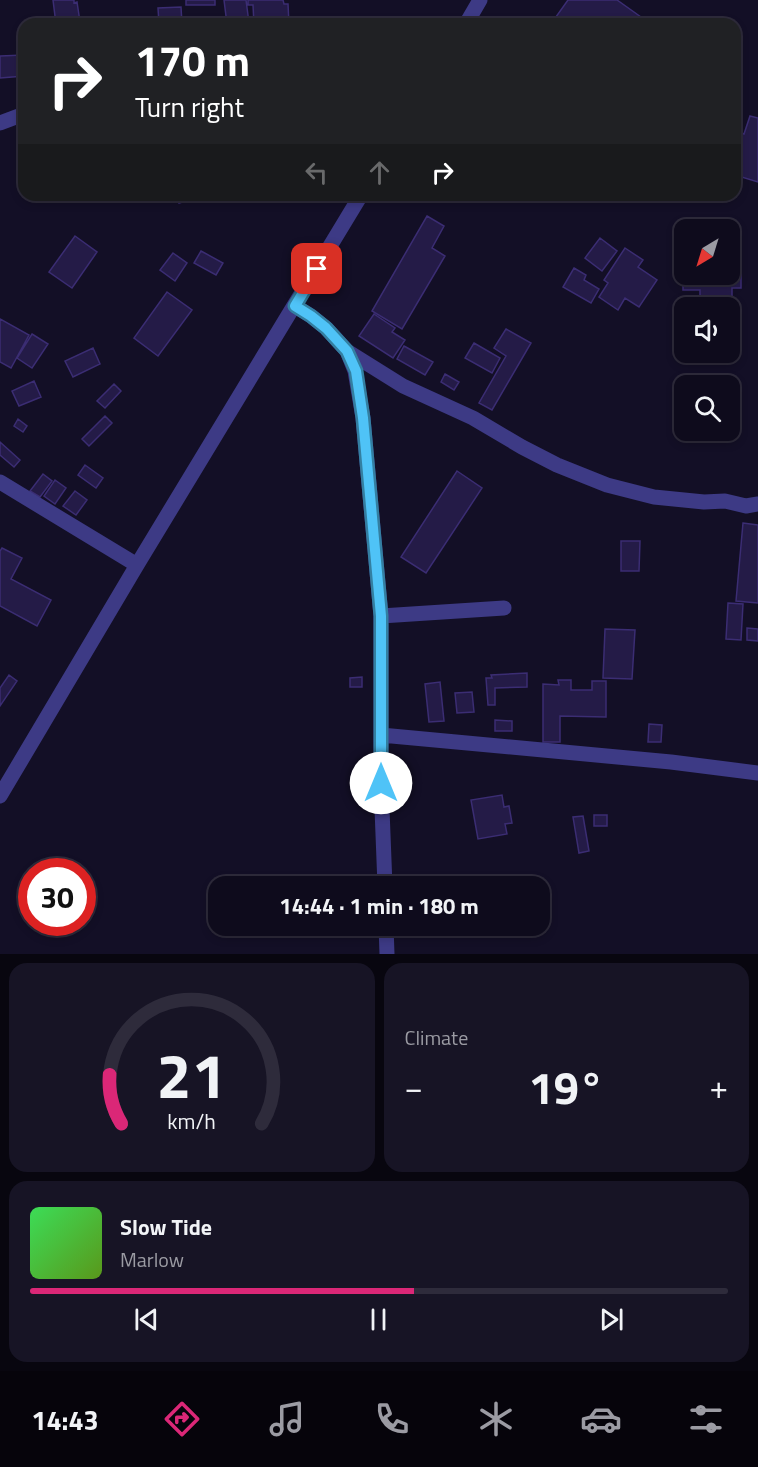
<!DOCTYPE html>
<meta charset="utf-8">
<style>
body{margin:0;font-family:"Titillium Web",sans-serif;background:#171425;color:#f1f3f6;height:100vh;display:flex;flex-direction:column;font-size:22px;white-space:nowrap}
*{box-sizing:border-box;margin:0}
p{font-size:20px;color:#9b9ba3}
.icon{flex:none;width:33px;height:33px;fill:none;stroke:currentColor;stroke-width:2;stroke-linecap:round;stroke-linejoin:round}
.map{position:relative;height:954px;overflow:hidden}
.details{display:flex;flex-direction:column;gap:9px;padding:9px;background:#08060f;flex:1}
.details>*{flex:none}
.hud{position:absolute;left:18px;top:18px;width:723px;height:183px;border-radius:18px;box-shadow:0 3px 9px #0003,0 0 0 2px #2e2b3b;background:#202124;color:#fff;overflow:hidden}
.needle{width:39px;rotate:218deg}
.controls{position:absolute;left:674px;top:219px;display:grid;gap:12px}
.controls a{display:grid;place-items:center;width:66px;height:66px;border-radius:12px;background:#0e0b1c;box-shadow:0 3px 9px #0003,0 0 0 2px #2e2b3b;font-size:30px}
.speed{position:absolute;left:18px;top:858px;display:flex;gap:12px;font-size:30px;font-weight:700;text-align:center}
.speed>*{display:grid;place-content:center;width:78px;height:78px;border-radius:50%;background:#0e0b1c;box-shadow:0 3px 9px #0003,0 0 0 2px #2e2b3b;line-height:1}
.speed .limit{border:9px solid #d22;background:#fff;color:#111}
.pin{position:absolute;display:grid;place-items:center;width:51px;height:51px;color:#fff;margin:-26px;border-radius:12px;box-shadow:0 3px 9px #0006}
.me{position:absolute;width:66px;margin:-33px;rotate:0deg;stroke-linejoin:round;filter:drop-shadow(0 0 4px #0008)}
.turn{display:flex;align-items:center;gap:21px;height:126px;padding:0 18px;font-size:27px}
.turn .icon{width:78px;height:78px;stroke-width:2.5}
.turn b{display:block;font-size:42px;line-height:51px}
.lanes{display:flex;align-items:center;height:57px;padding:0 18px;background:#0003;justify-content:center;gap:30px;direction:ltr}
.lanes .off{opacity:.35}
.big{font-size:45px;font-weight:700;line-height:1.1}
.details .widget{flex:1;display:flex;flex-direction:column;justify-content:center;gap:9px;min-width:0;padding:0 21px;border-radius:18px;background:#171425}
.details .dial{align-items:center;gap:0}
.dial svg{height:156px;overflow:visible;fill:none;stroke:#2e2b3b;stroke-width:7;stroke-linecap:round;text-anchor:middle}
.dial text{fill:#f1f3f6;stroke:none}
.song{display:flex;align-items:center;gap:18px}
.cover{width:72px;height:72px;border-radius:9px;background:linear-gradient(135deg,hsl(130 70% 55%),hsl(90 70% 35%))}
.played{height:6px;border-radius:3px;background:linear-gradient(90deg,#db2777 55%,#2e2b3b 55%)}
.keys{display:flex;justify-content:space-around;direction:ltr}
.heat{display:flex;justify-content:space-between;align-items:center;font-size:33px;direction:ltr}
.details .tiles{flex:1;display:grid;gap:9px;grid-template-columns:1fr 1fr}
.widget:last-child{grid-column:span 2}
.trip{position:absolute;left:208px;top:876px;width:342px;height:60px;border-radius:18px;background:#0e0b1c;box-shadow:0 3px 9px #0003,0 0 0 2px #2e2b3b;font-weight:700;line-height:60px;text-align:center}
.dock{display:flex;height:96px;justify-content:space-around;align-items:center;background:#06040b;color:#9b9ba3}
.dock .icon{width:42px;height:42px}
.dock .active{color:#db2777}
.dock b{font-size:27px;color:#f1f3f6}
.map>svg:first-child{display:block}
.building{fill:#241b47;stroke:#3b2d73;stroke-width:1.5}
.lines{fill:none;stroke-linecap:round;stroke-linejoin:round}
.street{stroke:#3d3a85;stroke-width:15}
.route-casing{stroke:#337fa1;stroke-width:15}
.route{stroke:#4fc3f7;stroke-width:10}
</style>
<div class="map">
<svg width="758" height="954" viewBox="0 0 758 954">
<rect width="100%" height="100%" fill="#130f26"/>
<path class="building" d="M53 0H74V3L77 2 80 22 56 24Z
M186 0H215V5H186Z
M224 0H246L249 23 227 24Z
M248 0H283L284 4H288L289 24H254L253 5H248Z
M568 0H617L648 22 646 24H557L553 21Z
M181 7 182 24H159L158 8Z
M24 55V76L0 78V56Z
M750 116 758 118V182L735 175V131L744 134Z
M17 143H24V162H19Z
M176 195H206L179 203Z
M427 216 444 226 432 248 445 256 402 329 372 311Z
M75 236 97 252 72 288 49 272Z
M600 238 617 251 602 271 585 258Z
M625 248 643 260 638 267 657 280 639 307 625 298 618 310 599 297 608 283 604 280Z
M201 251 223 263 216 275 194 263Z
M173 253 187 263 175 281 160 270Z
M683 254 684 274H729V254H741V288H732V326H729V308H700V290H683Z
M574 268 586 275 584 280 599 289 591 303 563 287Z
M167 292 192 310 158 356 134 338Z
M374 314 395 328 392 332 405 340 393 358 359 336Z
M0 319 29 335 11 368 0 362Z
M506 329 531 343 492 410 479 403 506 356 494 348Z
M32 334 48 344 32 368 17 358Z
M474 343 500 358 492 373 465 358Z
M404 346 433 362 425 375 397 359Z
M93 348 100 364 73 377 65 361Z
M445 374 459 382 454 390 441 382Z
M34 381 41 397 19 406 12 391Z
M114 384 121 391 105 408 97 401Z
M105 416 112 423 89 446 82 439Z
M18 419 27 426 23 432 14 426Z
M0 442 20 460 14 467 0 455Z
M85 465 103 478 96 488 78 475Z
M457 471 482 488 426 573 401 557Z
M43 474 52 481 40 497 30 491Z
M55 480 66 488 55 504 44 496Z
M75 491 87 500 76 515 63 506Z
M743 523 758 525V603L736 601Z
M621 541H640L639 571H621Z
M2 548 22 558 11 579 51 600 37 626 0 606V551Z
M728 603 743 604 741 640 726 639Z
M747 628 758 629V641L747 640Z
M605 629 635 630 632 679 603 678Z
M527 673V687L495 688V705H488L486 678H492L491 675Z
M9 675 17 681 0 706V688Z
M362 677V687H350V678Z
M558 680H571V690H592V681H606V717L560 716V742H543V684L559 685Z
M440 682 444 721 429 722 425 684Z
M472 692 474 712 457 713 455 693Z
M495 720 512 721V731H495Z
M649 724 662 725 661 742H648Z
M502 795 504 807 509 806 512 823 505 824 507 834 478 839 471 800Z
M594 815H607V826H594Z
M583 816 589 851 579 853 573 817Z"/>
<g class="lines">
<path class="street" d="M466 24 480 0
M0 123 24 114
M295 306 311 316 326 328 347 351 355 371 363 418 381 616V783L385 886
M347 351 403 386 473 418 522 447 557 465 607 485 654 497 704 502 725 501 746 506 758 504
M0 482 137 565
M381 616 504 608
M381 735 671 762 758 773
M0 796 137 565 361 195
M386 926 387 954"/>
</g>
<g class="lines">
<defs>
<path id="route" d="M317 269 295 306 311 316 326 328 347 351 356 371 363 418 381 616V783"/>
</defs>
<use href="#route" class="route-casing"/>
<use href="#route" class="route"/>
</g>
</svg>
<div class="controls">
<a><svg class="needle" viewBox="-14 -14 28 28"><path d="M0-13l5 13h-10z" fill="#e53935"/><path d="M0 13l5-13h-10z" fill="#9b9ba3"/></svg></a>
<a><svg class="icon" aria-label="sound" viewBox="0 0 24 24"><path d="M4 9h4l5-4v14l-5-4H4zM17 9q2 3 0 6"/></svg></a>
<a><svg class="icon" aria-label="search" viewBox="0 0 24 24"><circle cx="10" cy="10" r="6"/><path d="M15 15l6 6"/></svg></a>
</div>
<div class="speed"><div class="limit">30</div></div>
<div class="pin" style="left:317px;top:269px;background:#d93025"><svg class="icon" aria-label="arrive" viewBox="0 0 24 24"><path d="M6 21V4h12l-3 4 3 4H6"/></svg></div>
<svg class="me" style="left:381px;top:783px" viewBox="-20 -20 40 40"><circle r="19" fill="#fff"/><path d="M0-13L10 11 0 6-10 11z" fill="#4fc3f7"/></svg>
<div class="trip">14:44 · 1 min · 180 m</div>
<div class="hud">
<div class="turn"><svg class="icon" aria-label="right" viewBox="0 0 24 24"><path d="M7 20v-9h11M14 6l5 5-5 5"/></svg><div><b>170 m</b>Turn right</div></div>
<div class="lanes"><svg class="icon off" aria-label="left" viewBox="0 0 24 24"><path d="M17 20v-9H6M10 6l-5 5 5 5"/></svg><svg class="icon off" aria-label="ahead" viewBox="0 0 24 24"><path d="M12 20V5M6 11l6-6 6 6"/></svg><svg class="icon" aria-label="right" viewBox="0 0 24 24"><path d="M7 20v-9h11M14 6l5 5-5 5"/></svg></div>
</div>
</div>
<section class="details">
<div class="tiles">
<div class="widget dial"><svg viewBox="0 0 100 80">
<path d="M14 69A42 42 0 1 1 86 69"/>
<path d="M14 69A42 42 0 0 1 8 44" stroke="#db2777"/>
<text x="50" y="56" font-size="32" font-weight="700">21</text>
<text x="50" y="72" font-size="11">km/h</text>
</svg></div>
<div class="widget"><p>Climate</p>
<div class="heat"><a>−</a><b class="big">19°</b><a>+</a></div>
</div>
<div class="widget">
<div class="song"><i class="cover"></i><div><b>Slow Tide</b><p>Marlow</p></div></div>
<div class="played"></div>
<div class="keys"><svg class="icon" aria-label="previous" viewBox="0 0 24 24"><path d="M18 5L8 12l10 7zM5 5v14"/></svg><svg class="icon" aria-label="pause" viewBox="0 0 24 24"><path d="M8 5v14M16 5v14"/></svg><svg class="icon" aria-label="next" viewBox="0 0 24 24"><path d="M6 5l10 7-10 7zM19 5v14"/></svg></div>
</div>
</div>
</section>
<nav class="dock">
<b>14:43</b>
<svg class="icon active" aria-label="directions" viewBox="0 0 24 24"><path d="M12 3l9 9-9 9-9-9zM9 14v-3h6M13 9l2 2-2 2"/></svg>
<svg class="icon" aria-label="music" viewBox="0 0 24 24"><path d="M9 18V5l10-2v13"/><circle cx="6" cy="18" r="3"/><circle cx="16" cy="16" r="3"/></svg>
<svg class="icon" aria-label="phone" viewBox="0 0 24 24"><path d="M5 4h4l2 5-3 2q2 4 5 5l2-3 5 2v4C11 20 4 13 5 4z"/></svg>
<svg class="icon" aria-label="climate" viewBox="0 0 24 24"><path d="M12 3v18M4 7l16 10M4 17L20 7"/></svg>
<svg class="icon" aria-label="car" viewBox="0 0 24 24"><path d="M5 17H2v-5l4-1 3-4h7l3 4 3 1v5h-3M9 17h6M6 11h13"/><circle cx="7" cy="17" r="2"/><circle cx="17" cy="17" r="2"/></svg>
<svg class="icon" aria-label="filters" viewBox="0 0 24 24"><path d="M4 7h16M4 17h16"/><circle cx="9" cy="7" r="2"/><circle cx="15" cy="17" r="2"/></svg>
</nav>
